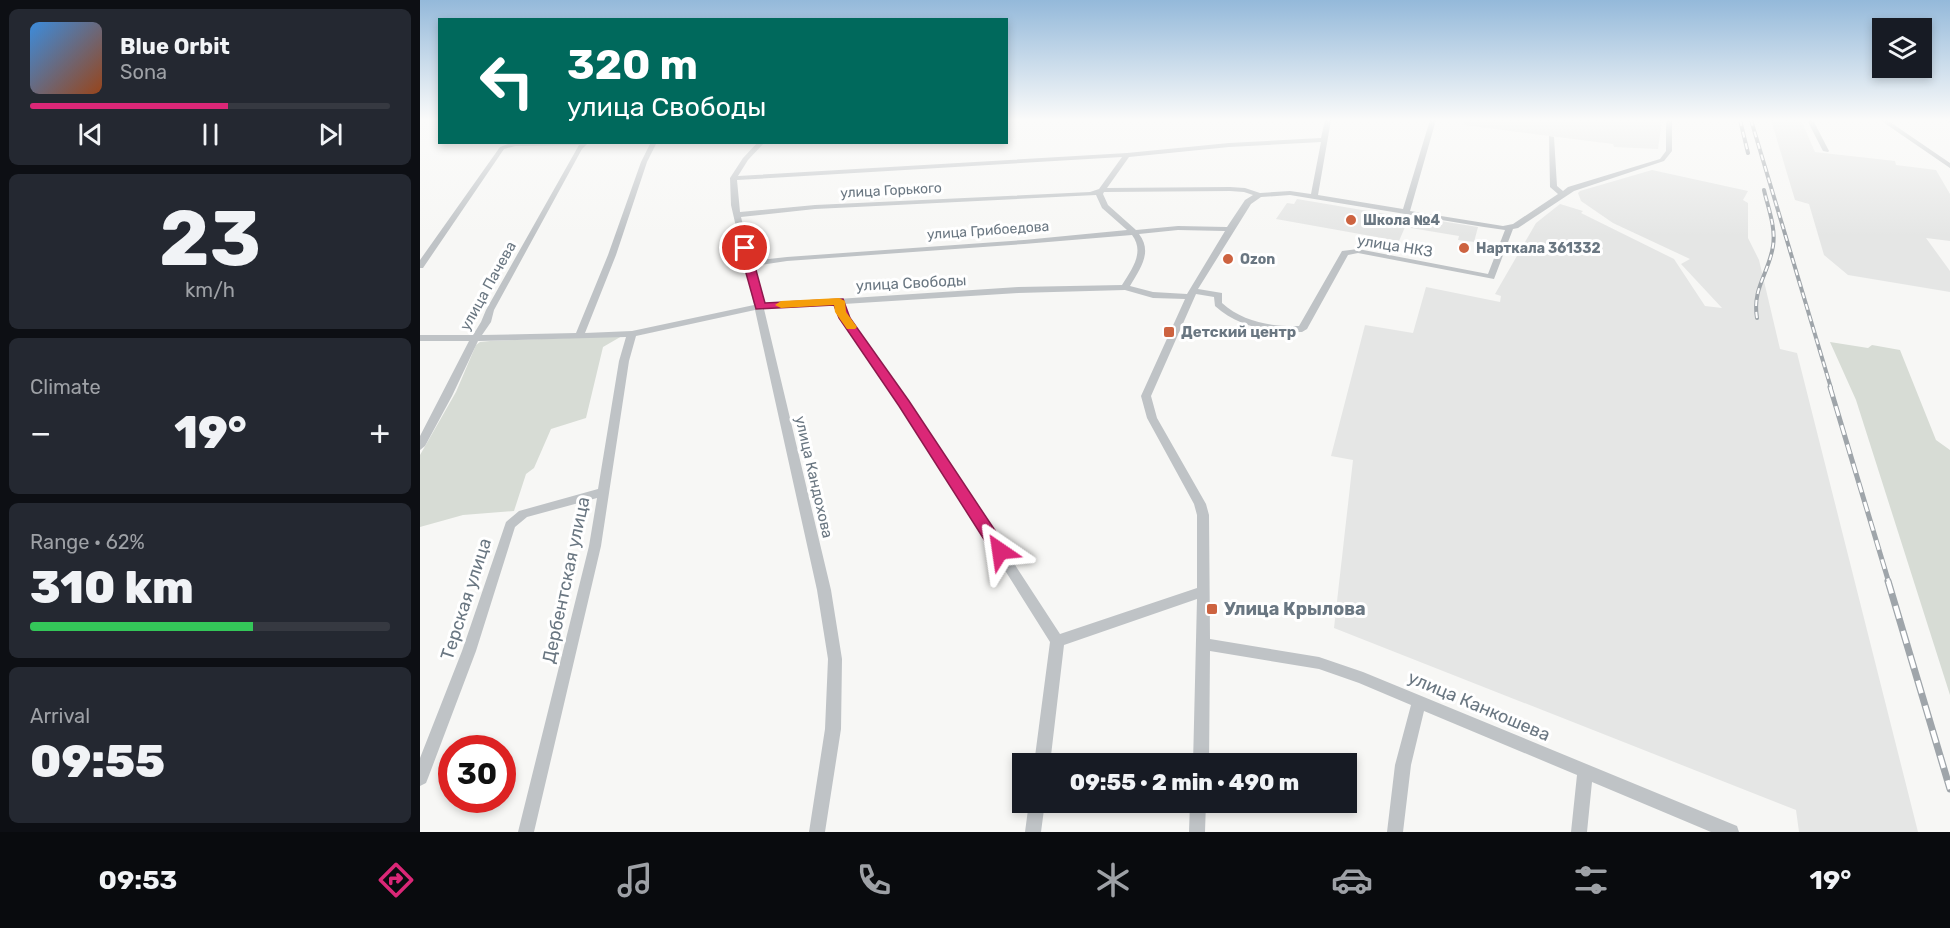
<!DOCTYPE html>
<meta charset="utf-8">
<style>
body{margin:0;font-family:Rubik,sans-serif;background:#242831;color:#f1f3f6;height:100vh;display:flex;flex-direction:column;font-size:22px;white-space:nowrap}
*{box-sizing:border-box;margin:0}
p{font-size:20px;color:#9ea1a6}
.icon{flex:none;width:33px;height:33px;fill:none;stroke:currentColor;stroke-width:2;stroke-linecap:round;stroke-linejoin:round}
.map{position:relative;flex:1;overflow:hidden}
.panel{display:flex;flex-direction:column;gap:9px;padding:9px;background:#0d0f14;width:420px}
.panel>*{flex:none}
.guide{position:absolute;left:18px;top:18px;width:570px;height:126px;border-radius:0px;box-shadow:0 3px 9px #0003;background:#00695c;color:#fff;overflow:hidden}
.controls{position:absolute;left:1452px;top:18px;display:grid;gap:12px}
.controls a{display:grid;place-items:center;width:60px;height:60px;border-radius:0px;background:#171b24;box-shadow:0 3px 9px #0003;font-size:30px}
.speed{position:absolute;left:18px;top:735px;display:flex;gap:12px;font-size:30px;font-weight:700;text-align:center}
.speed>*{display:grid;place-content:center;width:78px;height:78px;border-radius:50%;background:#171b24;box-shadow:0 3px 9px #0003;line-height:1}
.speed .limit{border:9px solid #d22;background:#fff;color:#111}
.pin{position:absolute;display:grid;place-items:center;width:51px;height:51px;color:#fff;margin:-26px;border:3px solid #fff;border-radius:50%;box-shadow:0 2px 6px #0007}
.me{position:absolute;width:66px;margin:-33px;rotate:328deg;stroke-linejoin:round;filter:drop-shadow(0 0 4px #0008)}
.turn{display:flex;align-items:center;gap:21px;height:126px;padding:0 30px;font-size:27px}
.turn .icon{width:78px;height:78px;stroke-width:2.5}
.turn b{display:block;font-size:42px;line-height:51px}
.big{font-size:45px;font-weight:800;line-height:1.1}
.panel .tile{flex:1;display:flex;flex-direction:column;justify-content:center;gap:9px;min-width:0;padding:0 21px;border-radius:9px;background:#242831}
.panel .dial{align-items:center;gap:0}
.dial b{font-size:78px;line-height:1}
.song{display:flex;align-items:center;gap:18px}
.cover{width:72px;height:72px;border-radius:9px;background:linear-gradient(135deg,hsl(210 70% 55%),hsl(20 70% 35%))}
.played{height:6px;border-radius:3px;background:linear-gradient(90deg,#db2777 55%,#363941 55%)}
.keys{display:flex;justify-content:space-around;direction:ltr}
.heat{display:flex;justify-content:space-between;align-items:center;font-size:33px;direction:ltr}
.charge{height:9px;border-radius:4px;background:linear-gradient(90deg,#34c759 62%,#363941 0)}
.trip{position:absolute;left:592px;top:753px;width:345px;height:60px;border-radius:0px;background:#171b24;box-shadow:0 3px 9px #0003;font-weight:800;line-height:60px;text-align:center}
.tabs{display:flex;height:96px;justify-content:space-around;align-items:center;background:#090b0e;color:#9ea1a6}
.tabs .icon{width:42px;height:42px}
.tabs .current{color:#db2777}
.tabs b{font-size:27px;color:#f1f3f6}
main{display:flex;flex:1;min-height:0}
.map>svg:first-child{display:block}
.built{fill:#e5e6e5}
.green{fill:#d7dcd5}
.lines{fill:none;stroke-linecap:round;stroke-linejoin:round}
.minor{fill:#bfc3c6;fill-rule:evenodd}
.rail-far2-casing{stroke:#9fa5aa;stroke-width:4}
.rail-far1-casing{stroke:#9fa5aa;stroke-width:5}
.rail-casing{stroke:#9fa5aa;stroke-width:7}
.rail-far2{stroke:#fff;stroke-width:2;stroke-dasharray:6;stroke-linecap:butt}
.rail-far1{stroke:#fff;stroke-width:3;stroke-dasharray:10;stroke-linecap:butt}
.rail{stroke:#fff;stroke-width:4.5;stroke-dasharray:13;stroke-linecap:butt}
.route{fill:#db2777;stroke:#8e194d;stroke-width:1.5}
.slow{fill:#f59e0b}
.poi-dot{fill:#cd6340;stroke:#fff;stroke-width:2}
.labels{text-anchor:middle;stroke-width:6;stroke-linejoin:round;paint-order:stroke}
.far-street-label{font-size:14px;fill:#6a7782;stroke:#fff}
.far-poi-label{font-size:14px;font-weight:bold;fill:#6a7782;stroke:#fff;text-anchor:start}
.street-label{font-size:15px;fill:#6a7782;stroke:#fff}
.poi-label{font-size:15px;font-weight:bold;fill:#6a7782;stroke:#fff;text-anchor:start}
.near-street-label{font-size:18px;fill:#6a7782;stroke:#fff}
.near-poi-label{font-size:18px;font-weight:bold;fill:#6a7782;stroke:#fff;text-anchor:start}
</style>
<main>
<section class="panel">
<div class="tile">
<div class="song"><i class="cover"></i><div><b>Blue Orbit</b><p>Sona</p></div></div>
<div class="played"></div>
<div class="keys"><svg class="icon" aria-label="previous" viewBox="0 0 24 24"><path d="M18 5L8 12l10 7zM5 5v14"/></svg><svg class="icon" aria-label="pause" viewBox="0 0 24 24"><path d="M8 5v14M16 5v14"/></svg><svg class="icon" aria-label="next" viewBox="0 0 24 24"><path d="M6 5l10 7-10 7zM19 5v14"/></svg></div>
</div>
<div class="tile dial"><b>23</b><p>km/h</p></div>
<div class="tile"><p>Climate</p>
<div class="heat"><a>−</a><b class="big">19°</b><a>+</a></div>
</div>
<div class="tile"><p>Range · 62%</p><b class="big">310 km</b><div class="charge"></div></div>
<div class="tile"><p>Arrival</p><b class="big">09:55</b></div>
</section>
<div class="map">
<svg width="1530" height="832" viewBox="0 0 1530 832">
<rect width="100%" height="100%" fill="#f7f7f5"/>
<path class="built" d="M1046 120H1242L1238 149 1194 147 1193 144 1177 142 1044 125Z
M1351 120H1381L1395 152 1475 161 1476 165 1516 170 1530 194V241L1506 238 1530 271V292L1428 275 1404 255 1389 204 1375 200Z
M1232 170 1328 191 1323 200 1328 203V238L1339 260 1360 349 1377 353 1498 832H1379L1376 810 914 628 933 460 911 456 945 325 993 333 1006 287 1080 302 1081 296 1075 294 1116 223 1140 204 1163 211 1161 213 1254 259 1285 306 1302 308 1261 264 1270 259 1193 223 1161 201 1158 193 1160 191Z
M877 199 1007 221 1008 219 1058 227 1054 242 1038 240 1039 236 985 227 979 241 856 219 867 203 874 204Z"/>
<path class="green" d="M202 336 183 347 166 418 131 429 114 468 106 474 94 511 43 515 0 527V455L36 392 56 345 60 342 70 341Z
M1410 342 1448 348 1452 345 1480 350 1516 440 1530 450V695L1436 400Z"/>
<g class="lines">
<path class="minor" d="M905 120H911L898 195 983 209 1010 120H1016L990 211 1083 226 1093 224 1138 194 1130 187 1129 136 1134 137 1137 186 1143 191 1148 187 1240 159 1246 151V120H1252V151L1244 161 1154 191 1098 228 1093 229 1074 279 938 253 928 255 887 329 882 332C851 333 818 327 795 306L794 297 776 294 731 396 737 418 786 504 789 515 790 639 899 657 943 672 1317 826 1319 832H1291L1172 782 1167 832H1151L1157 775 1004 711 991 765 983 832H967L975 765 991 705 939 683 899 669 790 651 789 764H773L777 599 644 645 630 764H614L630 642 481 405 416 312 415 305 344 309 411 590 422 659 421 729 405 832H389L405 729 408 659 397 590 335 310 216 336 209 361 181 546 114 832H98L169 546 177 498 107 517 95 527 56 651 8 778 6 783 0 786V758L42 651 86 522 99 511 178 489 199 361 206 337 58 341 32 396 5 446 0 450V436L49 341H0V335H53L61 322 66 310 159 145 95 146 84 149 3 268H0V260L80 147 93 142 168 143 162 149 74 310 71 322 62 335 156 333 188 255 221 162 231 142H237L227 162 196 255 165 333 212 331 334 305 311 205 310 178 323 158 338 142H345L328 160 318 176 707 153 809 143 901 138ZM901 142 891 194 870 191 840 193 825 188 810 187 687 188 709 157 809 147ZM702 157 679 189 670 192 395 205 320 212 317 180ZM810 191 824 192 833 195 825 200 807 227 758 226 716 230 688 205 683 194 684 192ZM676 195 682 208 707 230 604 240 367 257 332 261 321 217 395 209ZM870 195 1064 227 1085 230 1068 274 938 249 922 251 879 326C852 327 823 322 802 303V293L778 289 831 204 841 197ZM758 230 805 231 767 294 733 292 710 286C720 269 733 252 719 234ZM712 235C725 252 712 269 702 285L598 287 342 304 333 266 367 261 604 244ZM705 290 733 298 765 299 721 396 727 418 774 504 777 515V588L640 634 489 402 424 312V304L598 293Z
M1387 120H1393L1409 151 1408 152 1403 151Z
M1460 120H1467L1530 163V168Z
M1526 120H1530V123Z
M609 802H625L621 832H605Z
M770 802H786L785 832H769Z"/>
<defs>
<path id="rail-far2" d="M1320 120 1328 153
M1331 120 1411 388
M1337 318C1332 288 1349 273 1353 246 1356 227 1348 208 1344 190"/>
<path id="rail-far1" d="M1410 387 1469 583"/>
<path id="rail" d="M1468 581 1530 789"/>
</defs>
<use href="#rail-far2" class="rail-far2-casing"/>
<use href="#rail-far1" class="rail-far1-casing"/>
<use href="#rail" class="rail-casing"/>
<use href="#rail-far2" class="rail-far2"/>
<use href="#rail-far1" class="rail-far1"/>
<use href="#rail" class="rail"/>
</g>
<linearGradient id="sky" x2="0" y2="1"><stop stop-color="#94b9da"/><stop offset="0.51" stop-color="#fbfbfa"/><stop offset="1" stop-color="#fbfbfa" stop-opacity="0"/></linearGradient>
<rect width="1530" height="236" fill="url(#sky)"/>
<path class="route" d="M325 245 330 248 345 303 423 299 430 318 489 401 586 547 588 551 586 555 580 557 574 555 479 406 419 318 414 305 336 309 319 248Z"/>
<path class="slow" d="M419 298 425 301 426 312 437 327 435 329H427L415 312 414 305 361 308 355 305 361 301Z"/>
<g class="poi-dot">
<circle cx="931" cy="220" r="6"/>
<circle cx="1044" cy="248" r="6"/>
<circle cx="808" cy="259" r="6"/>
<rect x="743" y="326" width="12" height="12" rx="3"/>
<rect x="786" y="603" width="12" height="12" rx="3"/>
</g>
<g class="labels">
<g class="far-street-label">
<text transform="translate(471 190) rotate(-3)" y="5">улица Горького</text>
<text transform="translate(568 230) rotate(-4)" y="5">улица Грибоедова</text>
</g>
<g class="far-poi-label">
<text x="943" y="225">Школа №4</text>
<text x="1056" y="253">Нарткала 361332</text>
<text x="820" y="264">Ozon</text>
</g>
<g class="street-label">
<text transform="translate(975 246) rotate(9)" y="5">улица НКЗ</text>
<text transform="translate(491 283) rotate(-3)" y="5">улица Свободы</text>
<text transform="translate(68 286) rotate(-61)" y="5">улица Пачева</text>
<text transform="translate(394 477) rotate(77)" y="5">улица Кандохова</text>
</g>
<g class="poi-label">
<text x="761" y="337">Детский центр</text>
</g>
<g class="near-street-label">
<text transform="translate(146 580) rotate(-78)" y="6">Дербентская улица</text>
<text transform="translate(46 599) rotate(-72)" y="6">Терская улица</text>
<text transform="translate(1059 706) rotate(23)" y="6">улица Канкошева</text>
</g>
<g class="near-poi-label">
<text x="804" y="615">Улица Крылова</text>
</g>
</g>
</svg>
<div class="controls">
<a><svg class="icon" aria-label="layers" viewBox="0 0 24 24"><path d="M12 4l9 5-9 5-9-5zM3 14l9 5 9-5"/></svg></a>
</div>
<div class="speed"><div class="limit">30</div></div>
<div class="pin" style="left:325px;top:248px;background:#d93025"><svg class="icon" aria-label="arrive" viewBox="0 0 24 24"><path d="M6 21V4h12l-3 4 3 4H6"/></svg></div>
<svg class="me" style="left:580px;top:551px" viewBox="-20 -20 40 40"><path d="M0-17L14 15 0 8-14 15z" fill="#db2777" stroke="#fff" stroke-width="4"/></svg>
<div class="trip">09:55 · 2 min · 490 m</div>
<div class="guide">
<div class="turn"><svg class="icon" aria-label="left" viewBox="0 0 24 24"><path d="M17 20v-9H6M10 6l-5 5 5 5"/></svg><div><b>320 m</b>улица Свободы</div></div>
</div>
</div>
</main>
<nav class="tabs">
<b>09:53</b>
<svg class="icon current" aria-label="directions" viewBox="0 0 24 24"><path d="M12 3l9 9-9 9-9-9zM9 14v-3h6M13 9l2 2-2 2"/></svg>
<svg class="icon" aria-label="music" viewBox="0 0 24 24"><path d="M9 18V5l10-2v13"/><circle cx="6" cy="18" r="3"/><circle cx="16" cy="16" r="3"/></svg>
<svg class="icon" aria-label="phone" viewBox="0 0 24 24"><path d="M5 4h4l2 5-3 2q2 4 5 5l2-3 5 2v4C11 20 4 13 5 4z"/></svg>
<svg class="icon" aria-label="climate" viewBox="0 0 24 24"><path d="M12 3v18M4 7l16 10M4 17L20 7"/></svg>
<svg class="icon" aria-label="car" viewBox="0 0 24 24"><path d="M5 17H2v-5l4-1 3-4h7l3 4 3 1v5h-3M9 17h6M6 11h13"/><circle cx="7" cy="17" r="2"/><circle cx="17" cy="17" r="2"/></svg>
<svg class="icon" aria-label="filters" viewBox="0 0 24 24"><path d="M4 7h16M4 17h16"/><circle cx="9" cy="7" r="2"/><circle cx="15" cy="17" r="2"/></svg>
<b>19°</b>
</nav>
